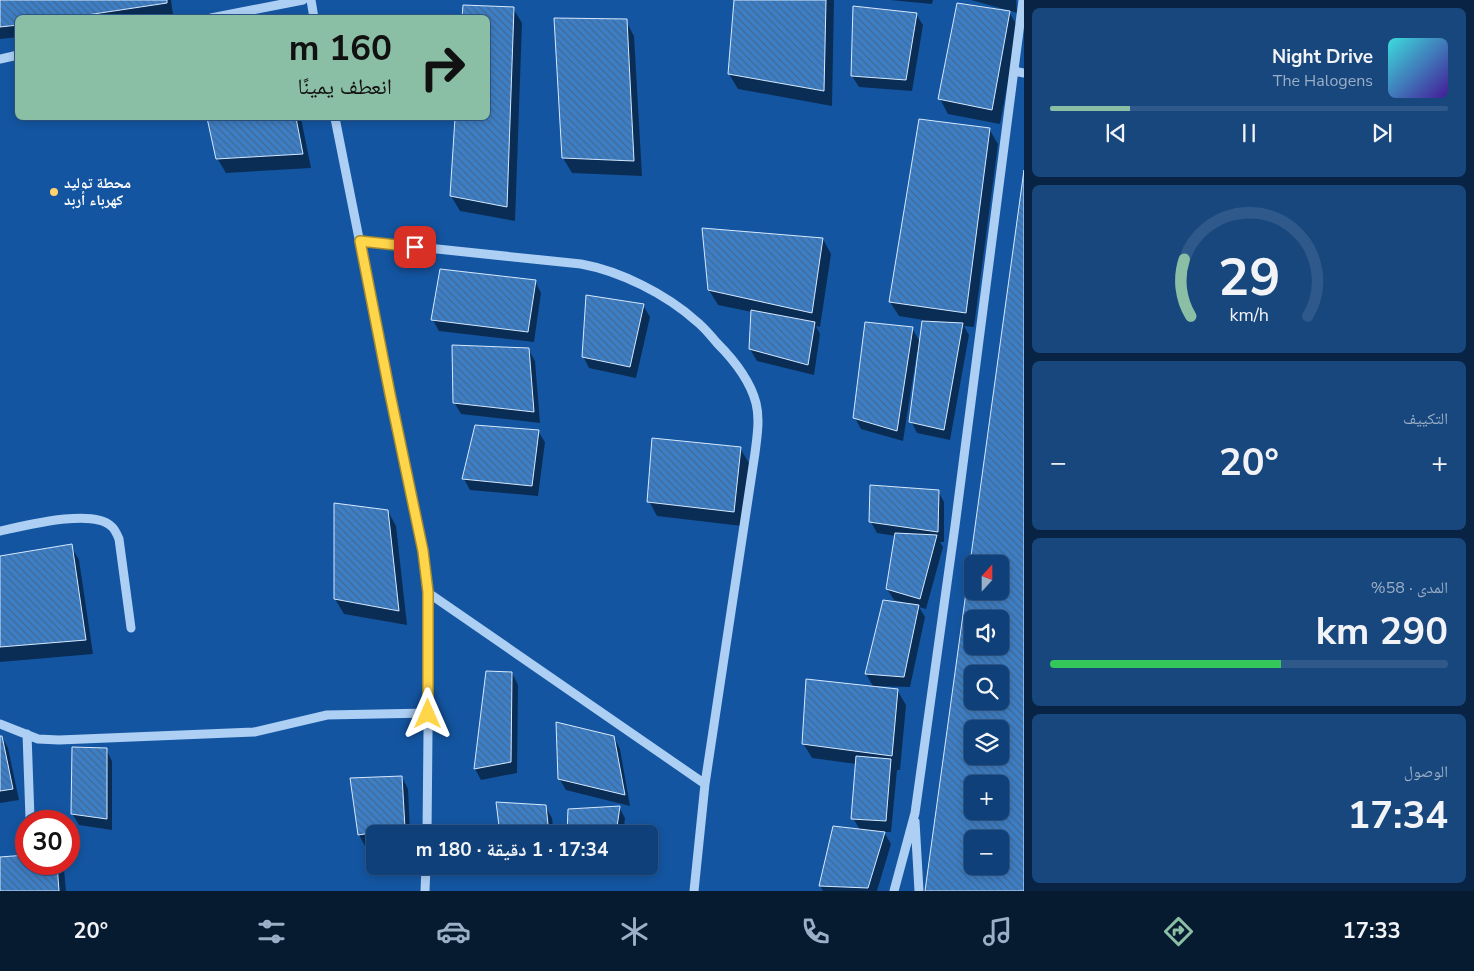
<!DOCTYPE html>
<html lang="ar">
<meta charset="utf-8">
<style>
body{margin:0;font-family:"Nunito Sans","Noto Naskh Arabic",sans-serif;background:#18477e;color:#f1f3f6;direction:rtl;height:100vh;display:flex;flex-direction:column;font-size:19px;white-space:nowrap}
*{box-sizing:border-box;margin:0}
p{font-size:16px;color:#9bafc6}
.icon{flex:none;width:28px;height:28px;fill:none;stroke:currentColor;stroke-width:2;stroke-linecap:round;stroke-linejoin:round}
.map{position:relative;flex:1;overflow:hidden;direction:ltr}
.side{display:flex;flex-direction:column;gap:8px;padding:8px;background:#082343;width:450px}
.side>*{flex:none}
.banner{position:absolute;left:15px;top:15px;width:475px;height:105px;border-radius:8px;box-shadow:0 2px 8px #0003,0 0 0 1px #2f598a;direction:rtl;background:#8abfa5;color:#111;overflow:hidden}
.needle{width:32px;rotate:21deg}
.controls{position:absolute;left:964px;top:555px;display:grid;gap:10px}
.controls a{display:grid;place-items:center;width:45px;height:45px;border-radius:8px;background:#0f4079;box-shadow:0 2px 8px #0003,0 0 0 1px #2f598a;font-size:25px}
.speed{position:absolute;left:15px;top:810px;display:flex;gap:10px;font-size:25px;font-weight:700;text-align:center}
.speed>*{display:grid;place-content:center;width:65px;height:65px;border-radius:50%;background:#0f4079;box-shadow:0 2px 8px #0003,0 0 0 1px #2f598a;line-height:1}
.speed .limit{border:8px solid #d22;background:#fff;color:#111}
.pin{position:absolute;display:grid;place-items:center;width:42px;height:42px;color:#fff;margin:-21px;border-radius:10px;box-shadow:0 2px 8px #0006}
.me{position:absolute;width:55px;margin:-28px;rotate:0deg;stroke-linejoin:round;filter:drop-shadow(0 0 4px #0008)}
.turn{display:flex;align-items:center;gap:18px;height:105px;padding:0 15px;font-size:22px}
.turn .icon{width:65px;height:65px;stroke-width:2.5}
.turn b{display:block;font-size:35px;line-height:42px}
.big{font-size:38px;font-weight:700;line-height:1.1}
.side .card{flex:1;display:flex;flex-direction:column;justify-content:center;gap:8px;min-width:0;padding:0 18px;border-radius:8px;background:#18477e}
.side .dial{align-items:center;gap:0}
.dial svg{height:130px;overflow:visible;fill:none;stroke:#2f598a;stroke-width:7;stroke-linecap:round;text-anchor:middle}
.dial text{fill:#f1f3f6;stroke:none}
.song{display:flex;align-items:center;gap:15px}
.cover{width:60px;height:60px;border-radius:8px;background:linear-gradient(135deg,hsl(180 70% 55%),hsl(260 70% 35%))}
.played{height:5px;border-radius:2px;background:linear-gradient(90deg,#8abfa5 20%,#2f598a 20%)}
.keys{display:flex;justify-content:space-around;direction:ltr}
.heat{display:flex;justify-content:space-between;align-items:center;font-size:28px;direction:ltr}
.charge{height:8px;border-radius:4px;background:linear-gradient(90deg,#34c759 58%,#2f598a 0)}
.trip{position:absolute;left:366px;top:825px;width:292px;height:50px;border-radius:8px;background:#0f4079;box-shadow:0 2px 8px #0003,0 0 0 1px #2f598a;font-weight:700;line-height:50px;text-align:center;direction:rtl}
.dock{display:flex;height:80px;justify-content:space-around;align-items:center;background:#061a30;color:#9bafc6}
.dock .icon{width:35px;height:35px}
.dock .current{color:#8abfa5}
.dock b{font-size:22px;color:#f1f3f6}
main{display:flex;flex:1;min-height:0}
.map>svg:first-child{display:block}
.shadow{fill:#0007;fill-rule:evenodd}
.building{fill:url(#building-back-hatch);stroke:#d6e9fe;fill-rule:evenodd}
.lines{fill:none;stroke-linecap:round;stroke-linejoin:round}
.minor{stroke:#adcff4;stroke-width:9}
.route-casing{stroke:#a68a30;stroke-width:12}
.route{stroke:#ffd54a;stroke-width:9}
.poi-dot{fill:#ffd270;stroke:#1455a1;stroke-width:2}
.labels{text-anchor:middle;stroke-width:5;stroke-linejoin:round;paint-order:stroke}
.poi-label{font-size:15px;font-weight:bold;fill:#fff;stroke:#1455a1;text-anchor:start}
</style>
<main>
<section class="side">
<div class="card">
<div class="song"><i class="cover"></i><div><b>Night Drive</b><p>The Halogens</p></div></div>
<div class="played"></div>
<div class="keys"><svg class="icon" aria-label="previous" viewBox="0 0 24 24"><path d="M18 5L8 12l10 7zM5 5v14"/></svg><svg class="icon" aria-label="pause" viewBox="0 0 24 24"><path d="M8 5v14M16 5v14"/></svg><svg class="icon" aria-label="next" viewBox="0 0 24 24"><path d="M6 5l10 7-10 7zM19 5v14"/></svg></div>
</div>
<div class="card dial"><svg viewBox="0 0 100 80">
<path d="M14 69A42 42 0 1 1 86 69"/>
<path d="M14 69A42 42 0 0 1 10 34" stroke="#8abfa5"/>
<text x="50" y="56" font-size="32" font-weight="700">29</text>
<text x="50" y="72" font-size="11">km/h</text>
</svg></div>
<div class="card"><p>التكييف</p>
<div class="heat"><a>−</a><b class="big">20°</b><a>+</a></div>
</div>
<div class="card"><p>المدى · 58%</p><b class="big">290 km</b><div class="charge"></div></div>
<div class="card"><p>الوصول</p><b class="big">17:34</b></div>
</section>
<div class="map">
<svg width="1024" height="891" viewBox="0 0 1024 891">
<defs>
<pattern id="building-back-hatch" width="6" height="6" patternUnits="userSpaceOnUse" patternTransform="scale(1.25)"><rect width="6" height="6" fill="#3d7fc7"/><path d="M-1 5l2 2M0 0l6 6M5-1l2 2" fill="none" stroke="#446890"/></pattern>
</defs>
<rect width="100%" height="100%" fill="#1455a1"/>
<path class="shadow" d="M0 0H171L173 14 148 18H18V37L0 39Z
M736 0H834L832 106 738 89 729 74Z
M890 0H933L932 4Z
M971 0H1016L1017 13 1008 10 1018 27 1000 124 948 114 940 99 1007 12V10Z
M854 7 916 14 923 25 912 91 859 87 852 76Z
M513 8 522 23 515 221 460 211 451 196 456 118H488V18Z
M626 21 634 36 642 176 572 173 563 158Z
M208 118H301L311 168 226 173 217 158Z
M989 129 998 144 974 327 964 326 969 335 950 440 917 433 911 421 919 353 917 352 903 441 861 429 855 418 912 328 920 342 923 320 899 316 890 302Z
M1024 180V891H926ZM972 564H1000V591H972ZM972 619H1000V646H972ZM972 674H1000V701H972ZM972 729H1000V756H972ZM972 784H1000V811H972ZM972 839H1000V866H972Z
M823 239 831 254 820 327 816 326 820 334 814 375 757 361 750 349 752 312 718 305 709 290Z
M441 270 535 281 541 293 534 342 439 331 433 320Z
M643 305 650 317 636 378 589 368 583 356Z
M528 349 535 361 540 423 461 414 454 402Z
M538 431 545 442 538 496 470 490 464 479Z
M740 448 749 463 742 526 657 516 649 501Z
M938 491 944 502V542H940L943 547 926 609 919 607 925 617 910 687 876 686V688L897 690 906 705 900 770H897L891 832H884L891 844 877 891H823L820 886 860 830 853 818 856 764 812 758 803 743 874 688 866 674 884 602 902 604V602L894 600 887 589 896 536 877 533 871 522Z
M388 511 396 526 407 625 344 614 335 599Z
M71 546 79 560 93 654 0 662V557Z
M487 672 512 673 518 685 517 773 481 780 475 769Z
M0 737H2L8 748 19 800 0 803Z
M614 737 620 749 630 806 566 790 559 778Z
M106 749 112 761V830L79 825 72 813Z
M402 777 408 789 410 834H375V845L365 846 359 835 351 779Z
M545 806 552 818 554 834H501Z
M619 807 625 818 623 834H568Z
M26 856V864H61L64 869 66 891H1L0 858Z
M584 866H619V869Z"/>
<path class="building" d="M0 0H167V3L67 18H18V25L0 27Z
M734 0H826L824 91 728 74Z
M957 3 1010 11 992 110 938 99Z
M463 5 514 7 507 207 450 196 455 118H488V18H462Z
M853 6 917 13 906 80 851 76Z
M554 18 627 19 634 161 562 158Z
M207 118H296L303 154 216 159Z
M919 119 990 128 966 313 889 302Z
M1024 170V891H925ZM972 564H1000V591H972ZM972 619H1000V646H972ZM972 674H1000V701H972ZM972 729H1000V756H972ZM972 784H1000V811H972ZM972 839H1000V866H972Z
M702 228 823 238 812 313 708 290Z
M440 269 536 280 528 332 431 320Z
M586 295 644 304 630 367 582 357Z
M751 310 815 322 808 365 749 349Z
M922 321 963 323 944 430 909 422Z
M865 322 913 327 897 431 853 418Z
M452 345 529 348 534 412 453 403Z
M475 425 539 430 532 486 462 479Z
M652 438 741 447 734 512 647 502Z
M870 485 939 490 938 532 869 522Z
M334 503 388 510 399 611 334 599Z
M895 533 937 535 920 599 886 589Z
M72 544 86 640 0 647V556Z
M883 600 919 605 904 677 865 674Z
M486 671 512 672 511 762 474 769Z
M806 679 898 689 892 756 802 744Z
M556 722 614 736 625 795 558 779Z
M0 736H2L13 789 0 791Z
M72 747 107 748V819L71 814Z
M856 756 891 759 886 821 851 819Z
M402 776 405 828 358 835 350 778Z
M496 802 546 805 549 834H500Z
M620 806 616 834H567L568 809Z
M833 826 885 832 868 888 819 886Z
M26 855V864H57L59 891H0V857Z"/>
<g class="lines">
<path class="minor" d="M311 0 314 18
M211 18 303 0
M0 59 18 55
M1014 71 1024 73
M335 118 390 394 423 551 427 592 429 632 427 834
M360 241 581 264C620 271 666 294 696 321 704 327 710 335 717 343 734 360 750 380 756 403 760 419 757 437 755 453L705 784 694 891
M0 531C24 526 92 508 111 526 115 529 117 534 119 539L131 628
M427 592 705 784
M0 724 38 739 59 740 254 732 327 715 428 713
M27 734 30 818
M915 821 919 891
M425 891 426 866
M894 891 915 813 955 526 1023 0"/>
</g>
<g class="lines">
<defs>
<path id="route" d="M415 247 360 241 390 394 423 551 428 592V714"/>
</defs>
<use href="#route" class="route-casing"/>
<use href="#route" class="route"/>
</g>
<circle class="poi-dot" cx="54" cy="192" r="5"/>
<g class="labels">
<g class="poi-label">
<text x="64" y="188">محطة توليد<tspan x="64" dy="17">كهرباء أربد</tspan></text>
</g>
</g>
</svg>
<div class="controls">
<a><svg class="needle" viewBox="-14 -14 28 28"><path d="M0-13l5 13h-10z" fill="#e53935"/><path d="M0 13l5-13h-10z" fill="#9bafc6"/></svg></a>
<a><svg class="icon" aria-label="sound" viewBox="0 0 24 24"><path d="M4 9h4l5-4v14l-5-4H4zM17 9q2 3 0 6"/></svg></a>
<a><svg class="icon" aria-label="search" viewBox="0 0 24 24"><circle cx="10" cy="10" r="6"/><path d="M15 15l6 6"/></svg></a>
<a><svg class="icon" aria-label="layers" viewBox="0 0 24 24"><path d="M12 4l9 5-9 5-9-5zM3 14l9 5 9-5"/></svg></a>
<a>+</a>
<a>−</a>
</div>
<div class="speed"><div class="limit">30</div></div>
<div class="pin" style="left:415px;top:247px;background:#d93025"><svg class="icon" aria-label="arrive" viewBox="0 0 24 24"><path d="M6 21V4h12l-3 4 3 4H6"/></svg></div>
<svg class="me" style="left:428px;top:714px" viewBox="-20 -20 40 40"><path d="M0-17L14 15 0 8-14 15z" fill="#ffd54a" stroke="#fff" stroke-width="4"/></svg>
<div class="trip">17:34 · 1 دقيقة · 180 m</div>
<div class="banner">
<div class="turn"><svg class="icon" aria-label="right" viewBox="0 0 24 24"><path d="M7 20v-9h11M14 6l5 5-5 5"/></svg><div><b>160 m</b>انعطف يمينًا</div></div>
</div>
</div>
</main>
<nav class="dock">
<b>17:33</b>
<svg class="icon current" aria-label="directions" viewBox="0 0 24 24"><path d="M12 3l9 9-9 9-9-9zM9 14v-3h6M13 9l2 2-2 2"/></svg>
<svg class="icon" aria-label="music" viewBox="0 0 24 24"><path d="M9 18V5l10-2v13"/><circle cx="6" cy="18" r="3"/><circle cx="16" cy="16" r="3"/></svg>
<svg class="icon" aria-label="phone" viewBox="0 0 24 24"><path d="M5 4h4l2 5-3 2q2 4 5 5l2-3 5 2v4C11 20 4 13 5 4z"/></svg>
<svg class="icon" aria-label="climate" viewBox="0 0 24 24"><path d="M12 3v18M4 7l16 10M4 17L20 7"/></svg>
<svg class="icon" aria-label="car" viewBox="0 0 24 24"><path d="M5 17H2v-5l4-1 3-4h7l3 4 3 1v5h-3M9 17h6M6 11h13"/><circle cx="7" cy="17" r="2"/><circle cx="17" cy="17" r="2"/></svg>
<svg class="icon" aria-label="filters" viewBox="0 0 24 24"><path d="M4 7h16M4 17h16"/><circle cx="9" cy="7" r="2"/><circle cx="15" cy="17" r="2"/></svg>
<b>20°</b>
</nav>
